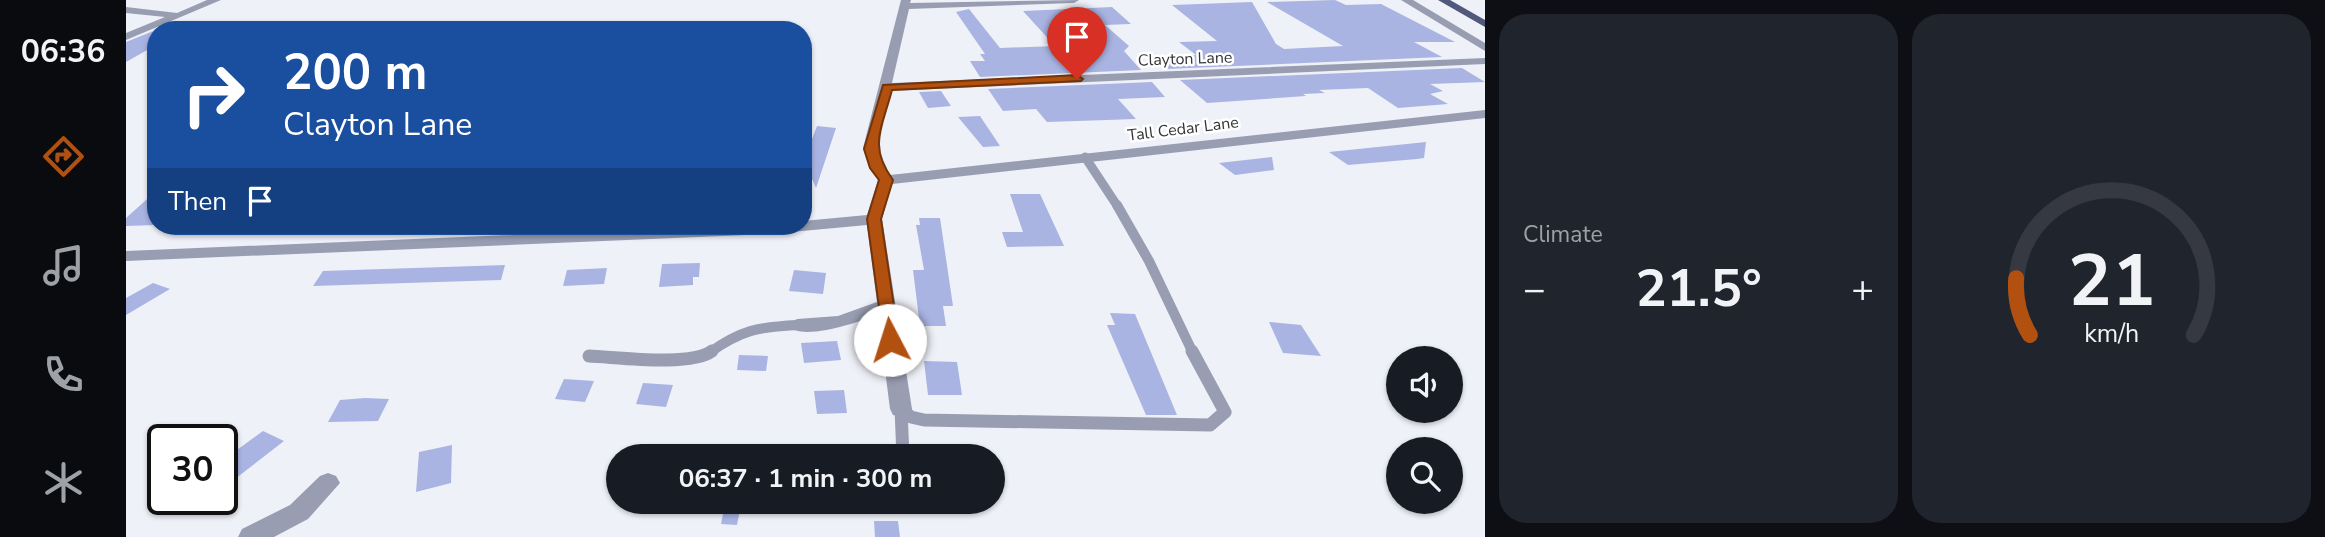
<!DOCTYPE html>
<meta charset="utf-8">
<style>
body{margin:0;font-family:"Nunito Sans",sans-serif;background:#20242c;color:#f1f3f6;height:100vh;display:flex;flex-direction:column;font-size:26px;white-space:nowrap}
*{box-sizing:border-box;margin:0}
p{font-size:23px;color:#9ea1a6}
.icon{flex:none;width:38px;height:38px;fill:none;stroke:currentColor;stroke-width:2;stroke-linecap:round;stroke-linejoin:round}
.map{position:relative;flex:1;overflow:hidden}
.panel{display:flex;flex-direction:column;gap:14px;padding:14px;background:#0d0f14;width:840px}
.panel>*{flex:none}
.hud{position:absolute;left:21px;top:21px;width:665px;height:214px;border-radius:28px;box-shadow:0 2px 5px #0004;background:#1a4fa0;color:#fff;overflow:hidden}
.tools{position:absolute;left:1260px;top:346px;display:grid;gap:14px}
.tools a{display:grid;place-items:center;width:77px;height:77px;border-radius:50%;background:#171b24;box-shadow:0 2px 5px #0004;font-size:35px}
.speed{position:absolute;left:21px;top:424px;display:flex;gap:14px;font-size:35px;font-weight:700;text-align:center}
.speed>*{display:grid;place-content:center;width:91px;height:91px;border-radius:50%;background:#171b24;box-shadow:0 2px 5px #0004;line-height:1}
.speed .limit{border:4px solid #111;border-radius:10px;background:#fff;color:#111}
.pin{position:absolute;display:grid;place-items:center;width:60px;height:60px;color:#fff;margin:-72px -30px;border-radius:50% 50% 50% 0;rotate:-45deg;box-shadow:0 0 7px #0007}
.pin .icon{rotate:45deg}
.me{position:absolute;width:77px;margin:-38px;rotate:355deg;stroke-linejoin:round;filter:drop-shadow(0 0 5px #0008)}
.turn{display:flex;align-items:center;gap:24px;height:147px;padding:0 21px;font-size:32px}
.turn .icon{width:91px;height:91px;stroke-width:2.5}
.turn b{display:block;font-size:49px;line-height:60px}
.then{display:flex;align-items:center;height:66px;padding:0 21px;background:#0003;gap:14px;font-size:26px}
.big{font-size:52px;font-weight:700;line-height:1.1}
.panel .card{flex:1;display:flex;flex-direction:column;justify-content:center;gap:10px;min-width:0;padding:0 24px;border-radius:28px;background:#20242c}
.panel .dial{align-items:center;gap:0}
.dial svg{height:182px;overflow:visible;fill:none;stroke:#363941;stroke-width:7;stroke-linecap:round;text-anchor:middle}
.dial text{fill:#f1f3f6;stroke:none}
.heat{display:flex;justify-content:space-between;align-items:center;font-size:38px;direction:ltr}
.panel .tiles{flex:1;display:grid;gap:14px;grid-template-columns:repeat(2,1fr)}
.trip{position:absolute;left:480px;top:444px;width:399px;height:70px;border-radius:35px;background:#171b24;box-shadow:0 2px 5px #0004;font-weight:700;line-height:70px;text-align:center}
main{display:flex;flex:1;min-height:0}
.tab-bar{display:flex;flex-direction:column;width:126px;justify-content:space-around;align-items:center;background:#090b0e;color:#9ea1a6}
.tab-bar .icon{width:49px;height:49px}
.tab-bar .on{color:#b25010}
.tab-bar b{font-size:32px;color:#f1f3f6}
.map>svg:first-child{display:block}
.building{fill:#a9b4e3}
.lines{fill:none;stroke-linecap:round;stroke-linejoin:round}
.lane-far2{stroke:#989db2;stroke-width:9}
.lane-far1{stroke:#989db2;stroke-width:10}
.lane{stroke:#989db2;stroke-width:13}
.street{fill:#989db2;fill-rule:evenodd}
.primary{fill:#50587b;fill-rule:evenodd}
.route{fill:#b25010;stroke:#74340a;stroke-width:2}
.labels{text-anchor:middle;stroke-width:5;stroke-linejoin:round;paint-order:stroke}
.far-street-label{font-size:16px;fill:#333436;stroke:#fff}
</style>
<main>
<nav class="tab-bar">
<b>06:36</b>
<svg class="icon on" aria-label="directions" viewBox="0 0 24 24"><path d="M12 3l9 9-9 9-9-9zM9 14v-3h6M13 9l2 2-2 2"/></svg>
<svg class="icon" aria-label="music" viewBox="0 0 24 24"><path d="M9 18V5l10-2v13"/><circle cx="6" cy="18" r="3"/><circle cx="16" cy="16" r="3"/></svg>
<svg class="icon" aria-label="phone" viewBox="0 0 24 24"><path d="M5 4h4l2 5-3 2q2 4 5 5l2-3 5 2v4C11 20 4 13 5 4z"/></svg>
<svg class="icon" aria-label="climate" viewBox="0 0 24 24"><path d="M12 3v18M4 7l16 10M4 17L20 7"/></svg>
</nav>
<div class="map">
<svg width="1359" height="537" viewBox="0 0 1359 537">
<rect width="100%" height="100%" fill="#eff1f8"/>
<path class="building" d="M1209 0 1220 5 1255 4 1329 42H1288L1316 57 1040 69 1026 57 1070 55 1053 42 1091 41 1046 5 1126 2 1150 44 1158 49 1217 46 1141 2Z
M986 7 1005 24 979 25 1003 46 998 51 1015 70 854 77 844 61H859L854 54H859L830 12 843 9 874 48 929 46 897 11Z
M30 30V45L0 62V42Z
M1336 68 1359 82 1304 84 1317 91 1304 94 1322 104 1272 108 1242 88 1193 90 1199 93 1177 94 1180 96 1081 103 1054 80Z
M1026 82 1039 97 992 99 1010 119 921 122 910 109 877 111 862 89Z
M815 91 825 106 802 108 793 92Z
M854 116 874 146 857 147 832 117Z
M691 126 710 128 690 188 677 158V139H686Z
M1300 142 1298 158 1291 159 1222 165 1203 152Z
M1146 157 1148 170 1109 175 1093 163Z
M30 191V225L0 226V218Z
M884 194H914L938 246 881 247 876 232H897Z
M793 218H814L827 306H817L820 326H794L787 270H798L790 225H794Z
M574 263 573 277H567V285L533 287 536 264Z
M379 265 375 280 187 286 197 271Z
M481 268 478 284 437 286 441 270Z
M668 270 700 273 697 294 663 291Z
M27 283 44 289 0 315V298Z
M984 313 1009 314 1051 415H1020L981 325H989Z
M1143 322 1175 325 1195 356 1157 353Z
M711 341 715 360 678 363 675 343Z
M613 355 642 356 640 371 611 370Z
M798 361 831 362 836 395H802Z
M438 379 468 381 459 402 429 399Z
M517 383 547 385 540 407 510 404Z
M718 390 721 413 691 414 688 391Z
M239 398 263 399 252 421 202 422 214 400Z
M137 431 158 441 96 489V461Z
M326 445 325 483 290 492 293 452Z
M599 504 615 505 611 525 595 524Z
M748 521H772L774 537H749Z"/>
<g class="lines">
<path class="lane-far2" d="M959 157 992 207"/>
<path class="lane-far1" d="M991 205 1023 261 1067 353
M583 353C615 330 632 327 671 325"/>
<path class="lane" d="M463 356C491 357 564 367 586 351
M775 409 785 417 798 420 1084 425 1099 412 1066 351
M775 409 777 457"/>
<path class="street" d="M81 0H95L0 40V33L39 17 0 13V7L51 13Z
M775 0H785L784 3 953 0 948 3 783 9 766 83 1359 58V64L764 91 751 148 764 175 1359 110V118L766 184 756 219 786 409 783 415 775 417 767 415 764 409 752 315C735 321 674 343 661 325L671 319 712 316 751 302 741 225 644 234 0 261V251L604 226H677V221L741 215 752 180 744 168 737 148Z
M1275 0H1287L1359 43V51Z
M202 473 210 476 214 483 182 519 148 537H112L116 529 164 505 194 476Z"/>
<path class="primary" d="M1312 0H1324L1359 20V27Z"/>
</g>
<path class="route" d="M951 75 957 79 955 81 766 90C756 128 742 146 767 180L755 219 773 340 764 346 758 344 741 219 753 180 744 168 738 149 757 85Z"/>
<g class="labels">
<g class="far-street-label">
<text transform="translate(1059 58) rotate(-2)" y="6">Clayton Lane</text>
<text transform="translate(1057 128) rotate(-7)" y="6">Tall Cedar Lane</text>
</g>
</g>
</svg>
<div class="tools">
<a><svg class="icon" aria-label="sound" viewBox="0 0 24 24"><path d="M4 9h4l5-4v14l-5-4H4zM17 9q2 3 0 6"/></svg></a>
<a><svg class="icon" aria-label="search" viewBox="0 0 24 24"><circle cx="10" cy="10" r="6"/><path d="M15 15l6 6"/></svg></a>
</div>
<div class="speed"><div class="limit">30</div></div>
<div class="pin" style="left:951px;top:79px;background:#d93025"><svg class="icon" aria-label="arrive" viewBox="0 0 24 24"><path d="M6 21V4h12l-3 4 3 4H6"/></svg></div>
<svg class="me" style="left:764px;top:340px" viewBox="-20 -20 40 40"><circle r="19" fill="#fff"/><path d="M0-13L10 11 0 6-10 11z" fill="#b25010"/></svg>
<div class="trip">06:37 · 1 min · 300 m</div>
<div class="hud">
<div class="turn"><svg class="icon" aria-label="right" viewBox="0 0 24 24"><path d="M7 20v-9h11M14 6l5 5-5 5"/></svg><div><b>200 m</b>Clayton Lane</div></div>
<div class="then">Then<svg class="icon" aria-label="arrive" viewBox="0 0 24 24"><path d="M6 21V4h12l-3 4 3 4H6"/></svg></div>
</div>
</div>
<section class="panel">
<div class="tiles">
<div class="card"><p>Climate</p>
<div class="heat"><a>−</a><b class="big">21.5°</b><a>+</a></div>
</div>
<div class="card dial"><svg viewBox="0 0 100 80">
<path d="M14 69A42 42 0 1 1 86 69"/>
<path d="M14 69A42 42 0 0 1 8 44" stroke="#b25010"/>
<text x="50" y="56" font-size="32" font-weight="700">21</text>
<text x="50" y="72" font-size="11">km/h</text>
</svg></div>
</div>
</section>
</main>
